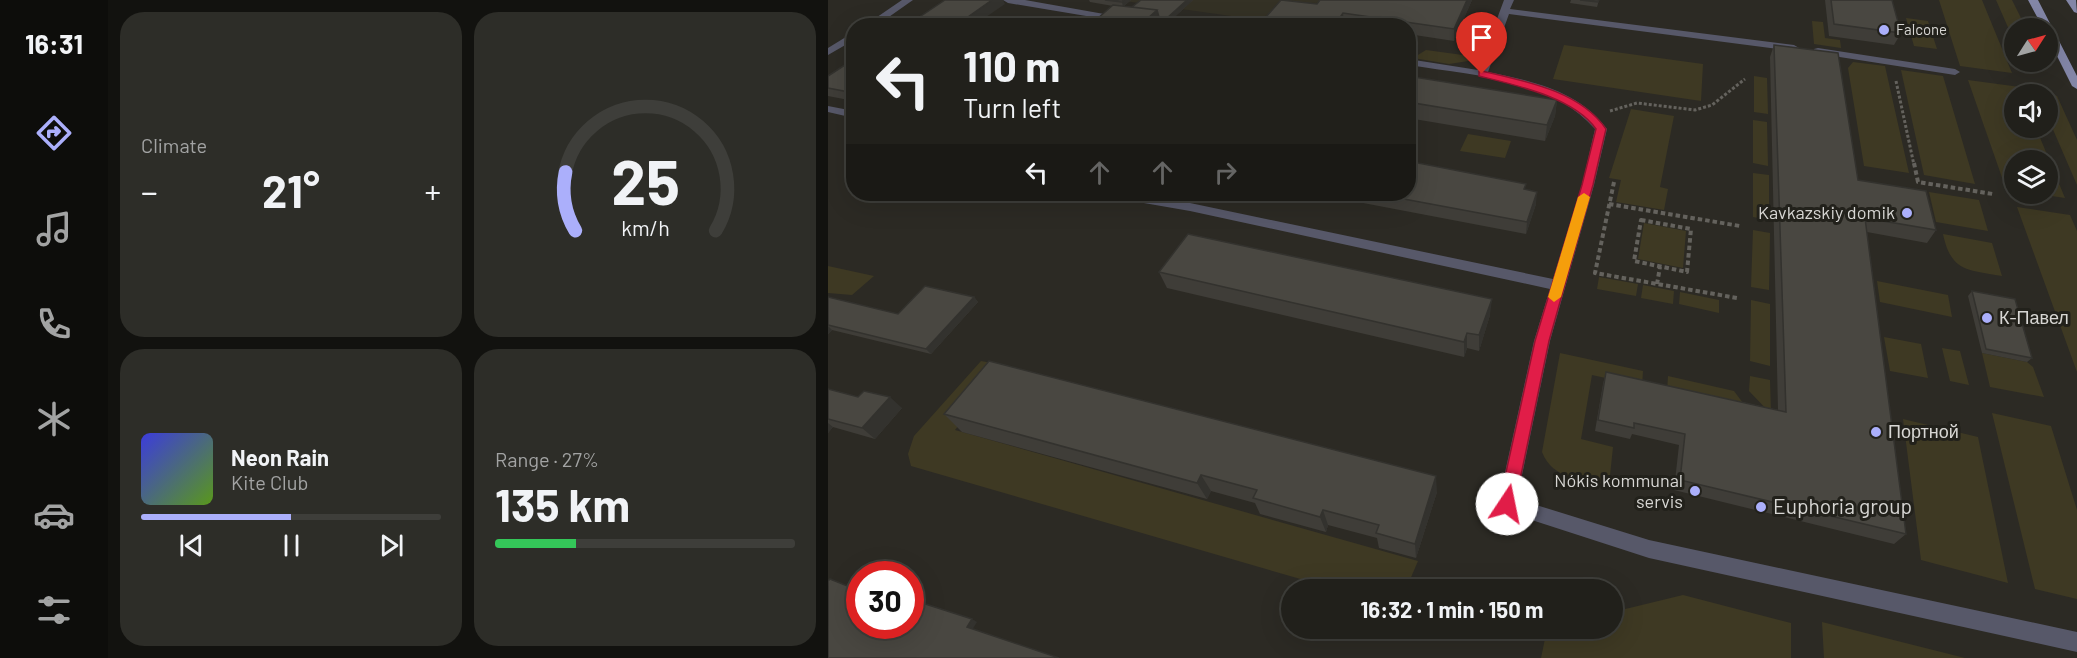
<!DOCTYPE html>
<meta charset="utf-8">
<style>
body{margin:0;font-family:Barlow,sans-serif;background:#2d2d28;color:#f1f3f6;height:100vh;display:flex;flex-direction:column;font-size:22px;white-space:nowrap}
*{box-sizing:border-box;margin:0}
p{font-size:20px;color:#a2a3a3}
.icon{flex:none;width:33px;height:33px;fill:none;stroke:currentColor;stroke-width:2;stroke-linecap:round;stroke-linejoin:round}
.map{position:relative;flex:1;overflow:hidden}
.details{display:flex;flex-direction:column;gap:12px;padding:12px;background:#12120f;width:720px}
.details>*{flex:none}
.banner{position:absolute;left:18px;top:18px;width:570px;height:183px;border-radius:24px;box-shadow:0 6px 24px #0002,0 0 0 2px #3e3e3a;background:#21201b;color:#f1f3f6;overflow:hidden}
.needle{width:39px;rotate:54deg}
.fabs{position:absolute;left:1176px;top:18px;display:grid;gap:12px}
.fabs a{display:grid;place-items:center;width:54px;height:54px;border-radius:50%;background:#21201b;box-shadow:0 6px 24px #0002,0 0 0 2px #3e3e3a;font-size:30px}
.speed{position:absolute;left:18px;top:561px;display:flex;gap:12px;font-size:30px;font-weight:700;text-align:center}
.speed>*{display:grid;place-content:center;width:78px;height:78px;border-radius:50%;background:#21201b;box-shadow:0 6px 24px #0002,0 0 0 2px #3e3e3a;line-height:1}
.speed .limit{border:9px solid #d22;background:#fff;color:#111}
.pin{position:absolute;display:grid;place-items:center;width:51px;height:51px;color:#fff;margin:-62px -26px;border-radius:50% 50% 50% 0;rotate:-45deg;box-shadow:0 0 6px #0007}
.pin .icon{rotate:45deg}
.me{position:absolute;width:66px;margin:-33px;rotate:11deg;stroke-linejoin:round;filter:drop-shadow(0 0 4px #0008)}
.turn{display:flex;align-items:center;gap:21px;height:126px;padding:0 18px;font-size:27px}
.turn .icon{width:78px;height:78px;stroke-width:2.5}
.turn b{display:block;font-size:42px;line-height:51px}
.lanes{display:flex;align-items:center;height:57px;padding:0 18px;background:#0003;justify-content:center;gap:30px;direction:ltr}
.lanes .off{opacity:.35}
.big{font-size:45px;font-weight:700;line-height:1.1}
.details .card{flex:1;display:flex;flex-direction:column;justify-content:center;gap:9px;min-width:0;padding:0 21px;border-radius:24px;background:#2d2d28}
.details .dial{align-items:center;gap:0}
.dial svg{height:156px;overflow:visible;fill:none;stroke:#3e3e3a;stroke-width:7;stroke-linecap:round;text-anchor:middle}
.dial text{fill:#f1f3f6;stroke:none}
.song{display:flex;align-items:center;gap:18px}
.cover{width:72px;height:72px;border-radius:9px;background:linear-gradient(135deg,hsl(240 70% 55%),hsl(90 70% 35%))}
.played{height:6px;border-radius:3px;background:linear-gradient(90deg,#abaffb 50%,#3e3e3a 50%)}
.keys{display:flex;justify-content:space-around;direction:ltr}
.heat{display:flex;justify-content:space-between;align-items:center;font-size:33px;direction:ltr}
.charge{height:9px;border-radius:4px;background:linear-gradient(90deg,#34c759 27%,#3e3e3a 0)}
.details .tiles{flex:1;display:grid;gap:12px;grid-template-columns:repeat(2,1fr)}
.trip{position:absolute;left:453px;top:579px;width:342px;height:60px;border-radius:30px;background:#21201b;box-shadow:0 6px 24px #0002,0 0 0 2px #3e3e3a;font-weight:700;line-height:60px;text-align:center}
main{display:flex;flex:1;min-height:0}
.tabs{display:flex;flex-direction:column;width:108px;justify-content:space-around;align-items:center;background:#0d0d0b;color:#a2a3a3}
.tabs .icon{width:42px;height:42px}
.tabs .on{color:#abaffb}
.tabs b{font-size:27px;color:#f1f3f6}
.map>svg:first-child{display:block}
.built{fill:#343125}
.green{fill:#3e3923}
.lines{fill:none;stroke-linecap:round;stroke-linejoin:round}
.path-far1{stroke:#64625d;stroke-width:3;stroke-dasharray:3 2;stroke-linecap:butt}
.path{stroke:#64625d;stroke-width:4;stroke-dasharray:4.5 3;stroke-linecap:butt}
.minor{fill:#575869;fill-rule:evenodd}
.major{fill:#8386a7;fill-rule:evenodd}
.wall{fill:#3f3d38}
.shaded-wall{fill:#33322e}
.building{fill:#494741;stroke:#33322e;stroke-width:1.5}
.route{fill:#e11d48;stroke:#92132f;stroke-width:1.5}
.slow{fill:#f59e0b}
.poi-dot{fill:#abaffb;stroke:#22211b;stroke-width:2}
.labels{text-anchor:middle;stroke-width:6;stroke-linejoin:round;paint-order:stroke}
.far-poi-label{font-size:15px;fill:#d7d6d3;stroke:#22211b;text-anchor:start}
.poi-label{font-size:18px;fill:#d7d6d3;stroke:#22211b;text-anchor:end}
.near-poi-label{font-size:21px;fill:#d7d6d3;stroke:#22211b;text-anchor:start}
</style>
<main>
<nav class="tabs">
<b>16:31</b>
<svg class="icon on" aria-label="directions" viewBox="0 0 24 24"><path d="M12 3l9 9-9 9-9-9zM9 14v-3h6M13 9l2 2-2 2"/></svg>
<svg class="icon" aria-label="music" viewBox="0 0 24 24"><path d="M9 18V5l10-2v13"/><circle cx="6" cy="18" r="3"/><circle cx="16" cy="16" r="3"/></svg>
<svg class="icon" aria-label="phone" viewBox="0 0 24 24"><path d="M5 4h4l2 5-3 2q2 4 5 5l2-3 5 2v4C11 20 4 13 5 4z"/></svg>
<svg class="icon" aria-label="climate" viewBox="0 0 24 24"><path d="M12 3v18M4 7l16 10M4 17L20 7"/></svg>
<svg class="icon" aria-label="car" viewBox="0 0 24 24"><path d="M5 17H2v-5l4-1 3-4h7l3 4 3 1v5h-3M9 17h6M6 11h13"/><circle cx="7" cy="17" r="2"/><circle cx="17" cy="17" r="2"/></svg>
<svg class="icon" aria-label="filters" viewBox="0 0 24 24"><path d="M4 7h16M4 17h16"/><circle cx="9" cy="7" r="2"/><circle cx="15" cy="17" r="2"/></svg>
</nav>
<section class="details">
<div class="tiles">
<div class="card"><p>Climate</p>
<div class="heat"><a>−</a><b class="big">21°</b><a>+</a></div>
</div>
<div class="card dial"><svg viewBox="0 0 100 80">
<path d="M14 69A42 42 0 1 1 86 69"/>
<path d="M14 69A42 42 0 0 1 9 39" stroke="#abaffb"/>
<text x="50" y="56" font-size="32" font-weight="700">25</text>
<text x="50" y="72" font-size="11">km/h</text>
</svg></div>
<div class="card">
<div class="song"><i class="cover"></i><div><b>Neon Rain</b><p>Kite Club</p></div></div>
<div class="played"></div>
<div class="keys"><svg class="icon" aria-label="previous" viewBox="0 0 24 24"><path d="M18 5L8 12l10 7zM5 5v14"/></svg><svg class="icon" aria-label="pause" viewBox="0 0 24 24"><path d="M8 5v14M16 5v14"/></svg><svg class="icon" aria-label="next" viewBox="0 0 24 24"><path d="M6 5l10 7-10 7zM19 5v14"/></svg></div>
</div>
<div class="card"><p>Range · 27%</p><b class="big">135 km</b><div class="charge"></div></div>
</div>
</section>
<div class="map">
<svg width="1249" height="658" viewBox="0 0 1249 658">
<rect width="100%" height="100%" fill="#2c2a24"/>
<path class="built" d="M289 0H524L505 26 468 25Z"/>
<path class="green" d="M1111 0H1154L1184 73 1132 66Z
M1168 0H1184L1198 28H1186V41Z
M1078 18 1100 21 1109 49 1086 46Z
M984 21 995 22 997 38 1012 40 1013 48 986 44Z
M736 45 875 64 873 101 725 79Z
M598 50 642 56 647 60 621 64 585 58Z
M1025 62 1057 66 1081 173 1036 166 1020 68Z
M1073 70 1115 76 1147 184 1096 175Z
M926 76 939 78 940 114 926 112Z
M1140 80 1192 87 1195 94H1186V128H1208L1237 198 1210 194H1220V160H1186V190L1178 189Z
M1206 88 1229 96 1249 140V185L1220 118V94H1209Z
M803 109 846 116 832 187 840 189 836 210 788 202 793 180 781 178Z
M925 120 939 122 940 166 925 163Z
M640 134 683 141 677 158 632 151Z
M925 173 941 175V220L925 217Z
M1101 192 1151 200 1160 231 1108 222Z
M1189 207 1242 215 1249 231V372Z
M816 223 858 231 855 268 810 259Z
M925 230 942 233 941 290 923 287Z
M1115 234 1164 243 1174 276C1140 270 1123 272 1115 234Z
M0 266 46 276 24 295 0 293Z
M771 277 810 284 808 296 769 289Z
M1049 281 1120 295 1124 317 1052 302Z
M815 285 846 291 845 304 813 298Z
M852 292 891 300V313L851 304Z
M923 300 942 304V366L922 361Z
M1056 337 1093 344 1100 378 1062 371Z
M1114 348 1132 351 1141 385 1122 381Z
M732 353 815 371 814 386 764 375 753 439 785 447 781 485C754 479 725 480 714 452Z
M1154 353 1199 362 1205 367 1216 397 1162 387Z
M153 361 180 366 127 430 590 561 578 589H507L83 466 80 454 86 436Z
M840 376 906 391 921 411 839 392Z
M922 376 942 380 943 414 921 391Z
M1164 413 1223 426 1249 510V599L1207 589Z
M1075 419 1150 437 1180 583 1093 560Z
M855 595 963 623V658H713L719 629 784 628 785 612Z
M994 622 1137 658H996Z"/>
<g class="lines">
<path class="path-far1" d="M1068 81 1086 165
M782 111 809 103 867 110 884 105 917 79"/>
<path class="path" d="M1086 163 1090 182 1165 194
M786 182 767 273 909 298
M781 204 912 226
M813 220 863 229 859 272 806 261Z
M829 284 832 267"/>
<path class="minor" d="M74 0H85L48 26H36Z
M175 0H197L344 26H318L180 3Z
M676 0H686L682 9 966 45 971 48 966 51 681 14 660 72C704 81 751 91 779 129L766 185 722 341 689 499 821 540 1249 632V652L821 558 673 510 670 504 706 341 722 289 362 211 287 198 281 194H308L362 203 725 279 754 185 767 129C723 78 643 75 580 65V59L650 70Z
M26 32V40L0 55V48Z
M990 48 1127 69 1132 72 1127 75 986 53V49Z
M0 106 26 111V118L0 112Z"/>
<path class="major" d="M1200 0H1210L1249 76V89L1244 86 1220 38V28H1215Z
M1238 0H1248L1249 13 1246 12Z"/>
</g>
<path class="wall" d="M261 0H303L296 6 304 7 365 0 340 23 333 22 334 26H261L285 6 262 2Z
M644 0 626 41 580 34V26H430L489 4Z
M743 0H771L769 7 742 3Z
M997 0H1064L1073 33 1066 45 1001 36Z
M946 45 1030 180 1108 230 1099 243 1039 232 1078 534 1066 544 846 490 851 445 804 434 802 439 767 431 775 384 778 372 950 410 942 57Z
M26 59V101L0 96V76Z
M580 76 729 100 727 116 717 141 580 118Z
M698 190 708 204 698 234 488 194H580Z
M331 272 662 315 651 351 639 348 636 357 339 288Z
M1144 291 1204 358 1199 362 1154 353 1140 296Z
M0 297 70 314 146 297 150 302 103 354 4 330 0 334Z
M0 389 74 408 47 439 5 427 0 433Z
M116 414 609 492 588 558 551 548 549 538 500 525 498 532 432 514 427 503 383 491 379 499 134 432Z"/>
<path class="shaded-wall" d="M164 0H175L177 4 145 26H127Z
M296 0H303L295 7 294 2Z
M359 0H365L340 23 339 18Z
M639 0H644L626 41V29Z
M329 10 334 26H311Z
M515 13 516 26H506Z
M729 100 727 116 717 141 719 125Z
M709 192 708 204 698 234 699 222Z
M146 297 150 302 103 354 98 349Z
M664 299 662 315 651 351V335Z
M0 326 4 330 0 334Z
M639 333V348L636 357V342Z
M62 397 74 408 47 439 34 428Z
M0 423 5 427 0 433Z
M373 475 383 491 379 499 369 483Z
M608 476 609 492 588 558 587 544Z
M495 510 500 525 498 532 492 517Z
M144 619 149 622 144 630 139 627Z"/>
<path class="building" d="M117 0H164L127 26H78Z
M277 0H296L294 2Z
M313 0H359L339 18 331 17 329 10 304 7Z
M453 0 489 4 492 0H639L626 29 515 13 506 26H430Z
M752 0H771L770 2Z
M1003 0H1064L1073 33 1006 24Z
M285 5 329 10 311 26H261Z
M946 45 1010 53 1030 180 1098 191 1108 230 1037 218 1078 534 852 480 857 434 806 423V428L770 420 778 372 958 412Z
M26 59V93L0 88V76Z
M580 76 729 100 719 125 580 102Z
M580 161 698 184 696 189 709 192 699 222 549 194H580Z
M360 234 664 299 651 335 639 333 636 342 331 272Z
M97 286 146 297 98 349 0 325V297L70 314Z
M1144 291 1187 299 1204 358 1158 349Z
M161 361 608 476 587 544 548 533 551 525 495 510 492 517 425 498 429 490 373 475 369 483 116 414Z
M0 389 30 397 36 391 62 397 34 428 0 419Z
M2 579 32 591V626H82V609L88 601 144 619 139 627 231 658H0V581Z"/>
<path class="route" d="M654 71C697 81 752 91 778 129L765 185 721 341 687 504 685 510 679 512 673 510 671 504 707 341 754 185 768 129C745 97 687 85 651 76V71Z"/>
<path class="slow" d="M756 193 762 197 733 297 726 302 720 297 750 197Z"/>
<g class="poi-dot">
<circle cx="1056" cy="30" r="6"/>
<circle cx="1079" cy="213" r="6"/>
<circle cx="1159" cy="318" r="6"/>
<circle cx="1048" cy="432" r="6"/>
<circle cx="867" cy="491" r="6"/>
<circle cx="933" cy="507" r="6"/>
</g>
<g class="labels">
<g class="far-poi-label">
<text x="1068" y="35">Falcone</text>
</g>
<g class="poi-label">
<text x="1067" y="219">Kavkazskiy domik</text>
<text x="1171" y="324" text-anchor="start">К-Павел</text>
<text x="1060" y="438" text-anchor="start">Портной</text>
<text x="855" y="487">Nókis kommunal<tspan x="855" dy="21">servis</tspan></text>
</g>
<g class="near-poi-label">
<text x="945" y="514">Euphoria group</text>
</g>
</g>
</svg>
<div class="fabs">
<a><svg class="needle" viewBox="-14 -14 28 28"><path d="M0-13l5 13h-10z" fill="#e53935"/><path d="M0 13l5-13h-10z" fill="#a2a3a3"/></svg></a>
<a><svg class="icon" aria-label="sound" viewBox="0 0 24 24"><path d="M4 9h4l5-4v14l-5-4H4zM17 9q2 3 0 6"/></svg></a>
<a><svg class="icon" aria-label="layers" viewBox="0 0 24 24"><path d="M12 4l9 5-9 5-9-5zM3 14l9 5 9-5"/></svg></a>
</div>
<div class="speed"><div class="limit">30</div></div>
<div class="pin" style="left:654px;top:74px;background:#d93025"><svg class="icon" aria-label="arrive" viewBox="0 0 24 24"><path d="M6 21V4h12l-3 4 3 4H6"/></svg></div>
<svg class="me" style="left:679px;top:504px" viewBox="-20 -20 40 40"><circle r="19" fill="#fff"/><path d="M0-13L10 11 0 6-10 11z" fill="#e11d48"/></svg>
<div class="trip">16:32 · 1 min · 150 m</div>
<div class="banner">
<div class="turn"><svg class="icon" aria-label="left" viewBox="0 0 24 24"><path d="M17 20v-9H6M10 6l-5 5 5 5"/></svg><div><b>110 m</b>Turn left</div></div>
<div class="lanes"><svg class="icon" aria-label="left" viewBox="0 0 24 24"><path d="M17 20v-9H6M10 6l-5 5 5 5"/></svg><svg class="icon off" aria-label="ahead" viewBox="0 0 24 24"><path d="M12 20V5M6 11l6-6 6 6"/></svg><svg class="icon off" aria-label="ahead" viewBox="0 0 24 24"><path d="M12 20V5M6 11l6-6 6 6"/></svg><svg class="icon off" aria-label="right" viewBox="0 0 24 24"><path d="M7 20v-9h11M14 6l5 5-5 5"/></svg></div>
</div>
</div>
</main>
